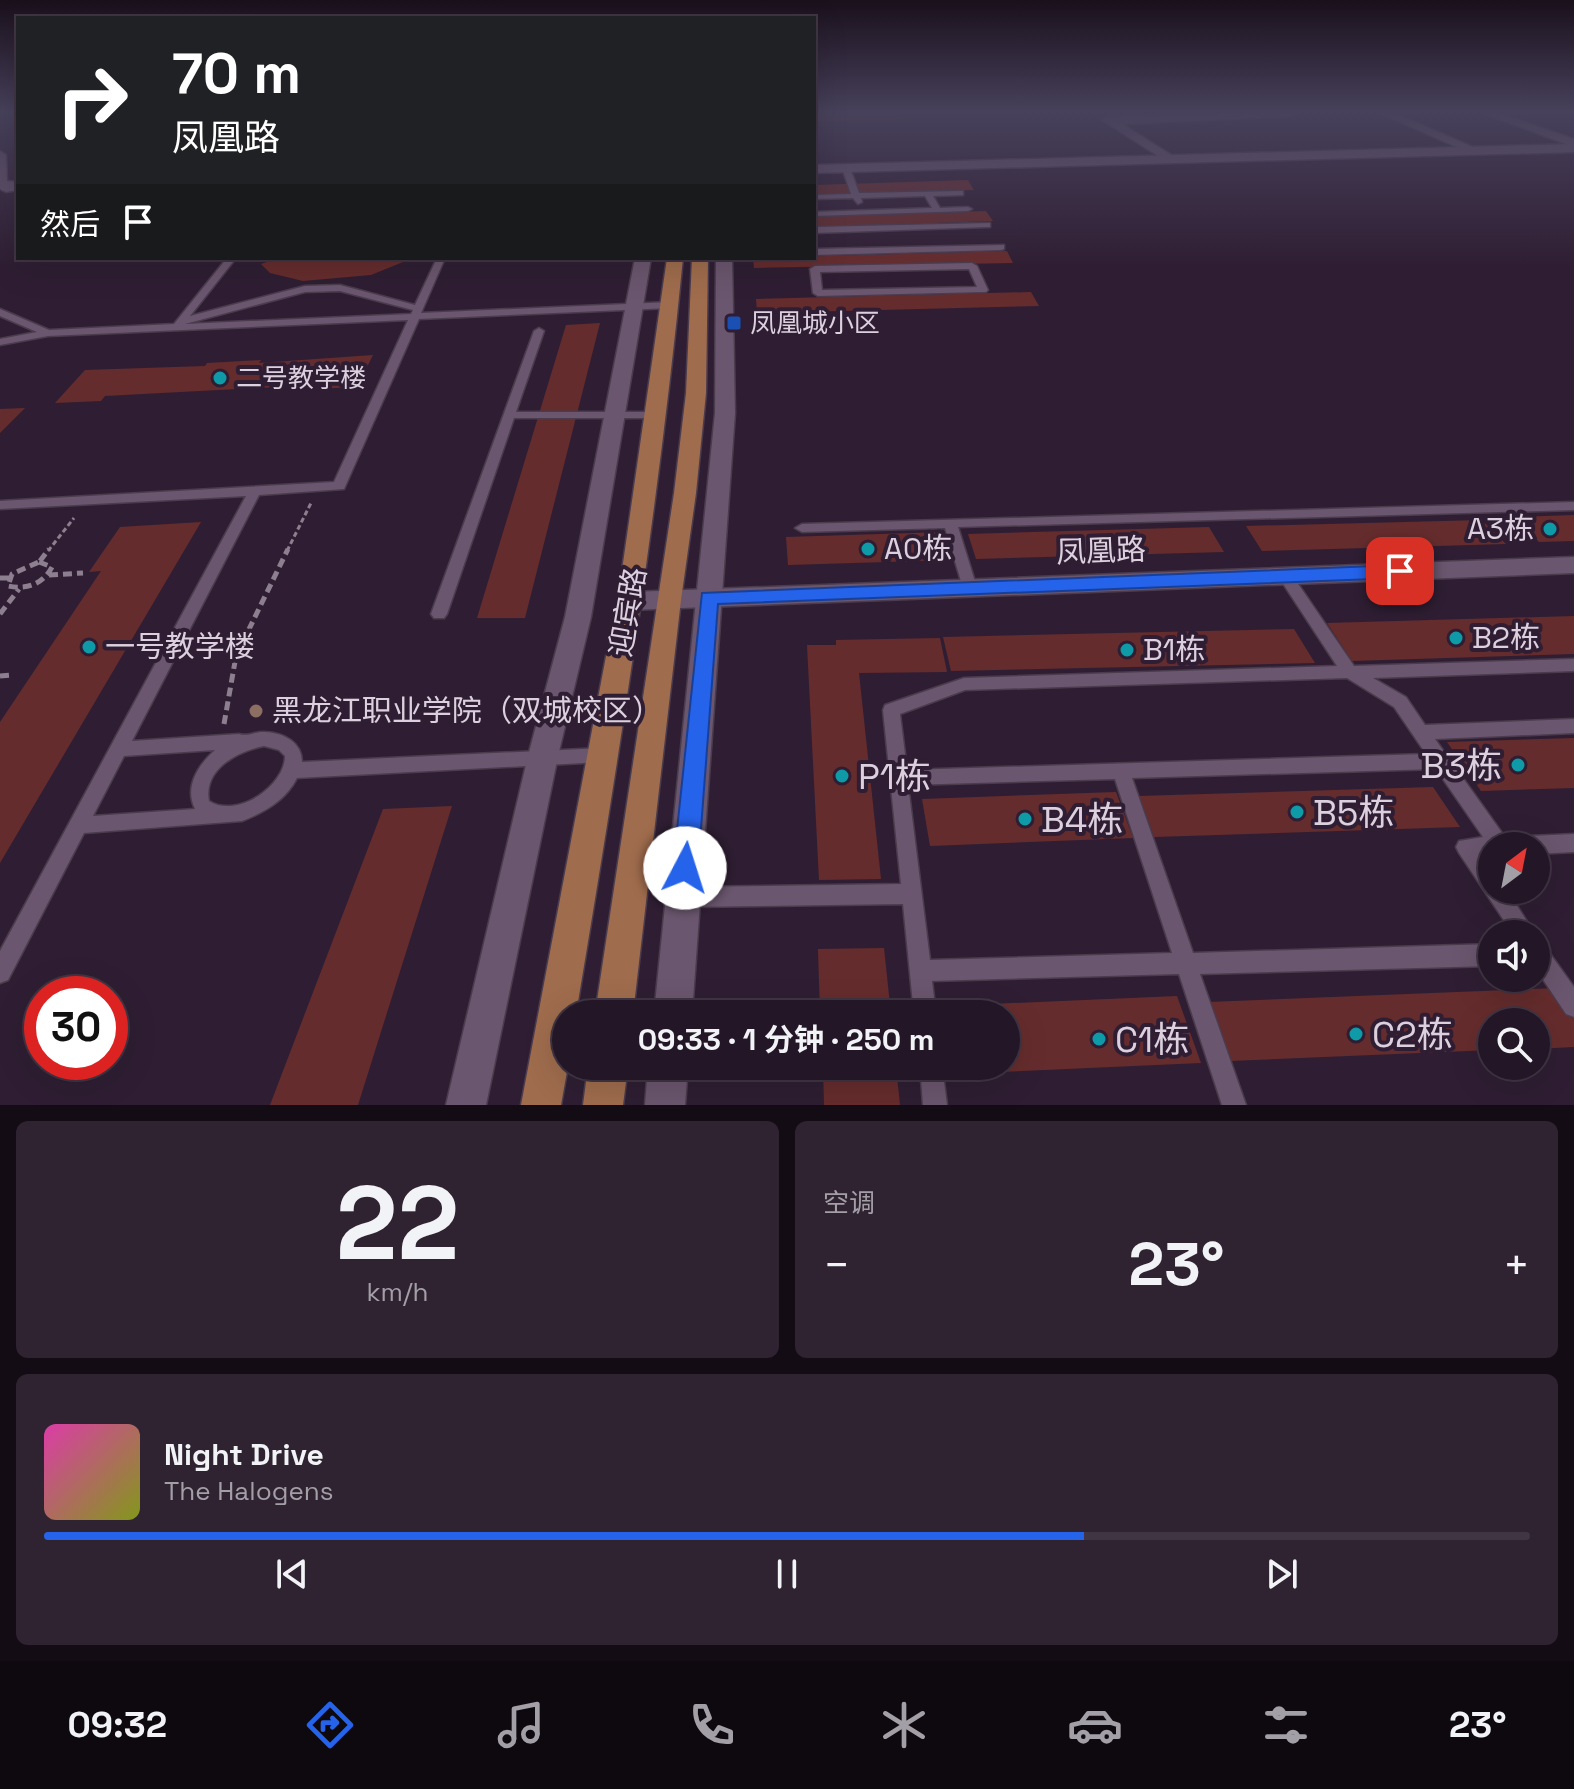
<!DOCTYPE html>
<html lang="zh">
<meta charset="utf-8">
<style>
body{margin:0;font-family:"Space Grotesk","Noto Sans SC",sans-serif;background:#2f2332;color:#f1f3f6;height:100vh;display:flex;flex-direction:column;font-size:30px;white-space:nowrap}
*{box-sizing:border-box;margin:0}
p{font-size:26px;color:#a39fa7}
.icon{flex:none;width:44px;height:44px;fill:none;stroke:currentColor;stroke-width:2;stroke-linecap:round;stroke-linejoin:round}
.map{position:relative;height:1105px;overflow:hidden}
.details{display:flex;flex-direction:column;gap:16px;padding:16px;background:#130c15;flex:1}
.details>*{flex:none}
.banner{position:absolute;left:16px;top:16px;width:800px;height:244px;border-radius:0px;box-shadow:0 8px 32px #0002,0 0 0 2px #403543;background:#202124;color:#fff;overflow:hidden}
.needle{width:52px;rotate:32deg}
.buttons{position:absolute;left:1478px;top:832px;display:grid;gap:16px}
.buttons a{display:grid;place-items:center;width:72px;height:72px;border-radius:50%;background:#231626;box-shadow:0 8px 32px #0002,0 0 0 2px #403543;font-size:40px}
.speed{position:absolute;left:24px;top:976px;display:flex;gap:16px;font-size:40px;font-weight:700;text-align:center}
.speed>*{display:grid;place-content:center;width:104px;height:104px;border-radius:50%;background:#231626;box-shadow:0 8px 32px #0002,0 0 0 2px #403543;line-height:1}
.speed .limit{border:12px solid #d22;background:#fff;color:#111}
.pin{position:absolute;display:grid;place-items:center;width:68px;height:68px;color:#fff;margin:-34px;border-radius:16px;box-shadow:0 4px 12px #0006}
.me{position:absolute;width:88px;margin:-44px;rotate:5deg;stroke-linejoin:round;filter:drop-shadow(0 0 6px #0008)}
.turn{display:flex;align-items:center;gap:28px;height:168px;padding:0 24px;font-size:36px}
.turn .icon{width:104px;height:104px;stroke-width:2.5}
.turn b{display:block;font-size:56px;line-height:68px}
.then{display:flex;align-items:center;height:76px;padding:0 24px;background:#0003;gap:16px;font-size:30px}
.big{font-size:60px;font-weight:700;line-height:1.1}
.details .widget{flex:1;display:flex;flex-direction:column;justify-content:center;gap:12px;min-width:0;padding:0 28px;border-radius:12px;background:#2f2332}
.details .dial{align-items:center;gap:0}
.dial b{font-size:104px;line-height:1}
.song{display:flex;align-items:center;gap:24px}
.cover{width:96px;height:96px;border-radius:12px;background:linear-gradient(135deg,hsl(320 70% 55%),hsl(70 70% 35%))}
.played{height:8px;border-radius:4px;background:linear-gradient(90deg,#2563eb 70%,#403543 70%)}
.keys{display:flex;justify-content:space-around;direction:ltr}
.heat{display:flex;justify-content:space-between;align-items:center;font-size:44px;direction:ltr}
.details .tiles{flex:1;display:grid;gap:16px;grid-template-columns:1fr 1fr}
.widget:last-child{grid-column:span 2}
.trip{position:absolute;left:552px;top:1000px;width:468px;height:80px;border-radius:40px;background:#231626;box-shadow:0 8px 32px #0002,0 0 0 2px #403543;font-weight:700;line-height:80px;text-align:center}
.tab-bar{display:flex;height:128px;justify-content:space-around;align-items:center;background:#0e090f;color:#a39fa7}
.tab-bar .icon{width:56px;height:56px}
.tab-bar .on{color:#2563eb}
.tab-bar b{font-size:36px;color:#f1f3f6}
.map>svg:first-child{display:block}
.building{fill:#652c2d}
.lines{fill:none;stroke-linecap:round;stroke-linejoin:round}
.service-casing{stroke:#4a3b4d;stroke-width:3}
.minor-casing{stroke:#4a3b4d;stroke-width:3}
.tertiary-casing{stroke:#4a3b4d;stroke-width:3}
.primary-casing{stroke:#4a3b4d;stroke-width:3}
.path-far1{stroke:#8d7f90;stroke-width:3;stroke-dasharray:5 3;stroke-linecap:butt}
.path{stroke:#8d7f90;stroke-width:5;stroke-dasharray:9 5;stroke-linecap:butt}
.service{fill:#6a566e;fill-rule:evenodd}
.minor{fill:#6a566e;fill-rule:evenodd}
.tertiary{fill:#6a566e;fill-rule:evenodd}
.primary{fill:#9f6c4d;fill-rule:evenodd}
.route{fill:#2563eb;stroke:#184099;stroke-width:2}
.transit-dot{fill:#1a4fb4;stroke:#2f1e33;stroke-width:3}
.culture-dot{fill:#0f9aa8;stroke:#2f1e33;stroke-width:3}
.education-dot{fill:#8d6e63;stroke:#2f1e33;stroke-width:3}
.labels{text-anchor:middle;stroke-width:8;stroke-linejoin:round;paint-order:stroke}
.far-poi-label{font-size:26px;fill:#dcd0de;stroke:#2f1e33;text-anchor:start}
.poi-label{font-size:30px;fill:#dcd0de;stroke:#2f1e33;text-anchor:start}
.street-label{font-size:30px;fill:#dcd0de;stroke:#2f1e33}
.near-poi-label{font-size:36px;fill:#dcd0de;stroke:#2f1e33;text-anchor:start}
</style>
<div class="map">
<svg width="1574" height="1105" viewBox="0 0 1574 1105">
<rect width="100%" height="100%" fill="#2f1e33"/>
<path class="building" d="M870 113H899L903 119 814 121V114Z
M968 180 974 190 814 195V185Z
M986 211 993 221 814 227V216Z
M1007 251 1013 263 754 268 753 258Z
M278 258H311L317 261 321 258H413L371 275 303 281 270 273 261 264Z
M1031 292 1039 306 757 313 756 299Z
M600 323 525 618H477L566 325Z
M373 355 357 387 313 389 315 385 105 396 101 401 55 403 85 370 205 366 207 363 261 360 259 363Z
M25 408 0 433V409Z
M1574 515V541L1539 542 1513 517Z
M1482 520 1506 544 1262 551 1246 526Z
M201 522 0 863V722L101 571 89 572 120 527Z
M1209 527 1224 552 976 559 968 534Z
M944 532 952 560 788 565 786 537Z
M1574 616V654L1352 661 1327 623Z
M1294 629 1315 663 951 671 943 637Z
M940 638 947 672 859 673 881 879 819 880 807 645H836V640Z
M1574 738V788L1481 791 1447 742Z
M1433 787 1460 827 1154 837 1139 796Z
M1116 792 1133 838 930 846 922 799Z
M452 806 358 1105H270L383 809Z
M884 948 891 1014H820L818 949Z
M1558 988 1574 1012V1047L1536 1049V1022H1492V1050L1230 1061 1208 1002Z
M1177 996 1201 1063 956 1074 955 1066H1006V1014H947L945 1006Z
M823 1066H896L900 1105H824Z"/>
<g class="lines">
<defs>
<path id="service" d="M846 166 850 168 859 193 960 191H963V195L933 196 940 208 968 207 972 209 968 211 814 216V212L932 208 925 196 861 198 862 202 858 204 853 198 814 199V195L851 194 842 168Z
M990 223V227H987L814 233V227Z
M1004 245V249L1001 250 814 255V249Z
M227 258H236L190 316 305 286 340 285 415 305 437 258H445L421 313 671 302 676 305 671 308 419 319 344 489 259 495 132 741 239 734C249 737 255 731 265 732 284 733 302 742 302 762L603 748 609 750 612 755 609 760 603 762 297 778C286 800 265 812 242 821L84 833 8 980 0 983V951L246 496 0 509V501L334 482 408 320 48 336 0 345V339L37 332 0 316V309L49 330 174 324ZM340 291 413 310 411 314 185 324 305 292ZM264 746 279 750 285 756C285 786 237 819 209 801 203 769 238 751 264 746ZM215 750C198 765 184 787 195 809L93 816 124 756Z
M972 263 977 266 988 290 986 292 818 296 813 293 810 269 815 266ZM969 269 977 287 822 290 820 272Z
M539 328 544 331 516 412H659L665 415 659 418H514L447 614 444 618H434L431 614 534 331Z
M1574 502V510L958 527 977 588 975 592H965L963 588 945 528 802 532 795 528 802 524Z
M1285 571 1290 572 1354 666 1574 659V671L1373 678 1406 697 1425 725 1574 719V733L1435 739 1505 837 1574 834V852L1536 854V846H1492V855H1483L1492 869V890H1507L1535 934H1513L1459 853 1456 847 1459 841 1483 837 1436 769 1132 778 1193 953 1492 944V966L1200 974 1246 1105H1222L1179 974 932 981 936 1014H914L903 904 683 907 676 904 673 897 676 890 683 887 901 884 883 710 885 705 964 678 1337 666 1278 576ZM1347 678 1394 707 1426 754 907 770 900 714 965 690ZM1115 779 1172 953 930 960 908 785Z
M1536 941 1543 944 1574 987V1017L1566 1014 1536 969Z
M920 1066H942L947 1105H923Z"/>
<path id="minor" d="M1224 113H1297L1292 116 1122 124 1173 156 1175 159 1169 163 1102 120 1108 117Z
M1380 113H1394L1482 151 1472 154Z
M1483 113H1498L1574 139V147Z
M0 151 6 155 7 181 18 182V190L6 192 0 189Z
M635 258H651L591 617 558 756 486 1105H446L528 756 565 617Z
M716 258H732L735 413 692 1014H654L715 413Z
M648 1066H688L685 1105H645Z"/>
<path id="tertiary" d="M1574 144V152L814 173V165Z
M1574 557V573L631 610 622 608 618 601 622 594 631 592Z"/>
<path id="primary" d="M667 258H683C658 512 618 763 576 1014H566L568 1066 561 1105H521L621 577Z
M692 258H708L706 393 696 493 681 600 633 1014H595L674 493 686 393Z
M588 1066H628L623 1105H583Z"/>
</defs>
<use href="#service" class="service-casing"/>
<use href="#minor" class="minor-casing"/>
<use href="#tertiary" class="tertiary-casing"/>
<use href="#primary" class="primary-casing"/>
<path class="path-far1" d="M48 551 74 518
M287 551 311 503"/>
<path class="path" d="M40 561 49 549
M39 562 52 567C43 584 27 590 8 586L12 574Z
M49 575 83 573
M0 578H9
M0 614 19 589
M0 676 12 675
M224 724 236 656 288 549"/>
<use href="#service" class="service"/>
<use href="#minor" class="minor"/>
<use href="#tertiary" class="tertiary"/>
<use href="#primary" class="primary"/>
</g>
<linearGradient id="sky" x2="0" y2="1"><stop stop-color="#1a101c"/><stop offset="0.42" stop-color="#47415b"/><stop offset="1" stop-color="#47415b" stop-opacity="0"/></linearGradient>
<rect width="1574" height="267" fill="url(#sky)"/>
<path class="route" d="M1400 565 1410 571 1400 578 718 604 698 868 694 876 685 880 676 876 673 868 702 593Z"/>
<rect class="transit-dot" x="726" y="315" width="16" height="16" rx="4"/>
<g class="culture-dot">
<circle cx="220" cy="378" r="8"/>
<circle cx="1550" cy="529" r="8"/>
<circle cx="868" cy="549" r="8"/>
<circle cx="1456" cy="638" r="8"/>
<circle cx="89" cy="647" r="8"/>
<circle cx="1127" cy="650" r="8"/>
<circle cx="1518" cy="765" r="8"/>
<circle cx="842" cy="776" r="8"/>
<circle cx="1297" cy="812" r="8"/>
<circle cx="1025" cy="819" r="8"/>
<circle cx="1356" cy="1034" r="8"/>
<circle cx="1099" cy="1039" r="8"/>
</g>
<circle class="education-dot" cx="256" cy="711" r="8"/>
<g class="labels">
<g class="far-poi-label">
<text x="750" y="332">凤凰城小区</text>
<text x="236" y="387">二号教学楼</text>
</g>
<g class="poi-label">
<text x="1534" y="539" text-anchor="end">A3栋</text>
<text x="884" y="559">A0栋</text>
<text x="1472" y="648">B2栋</text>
<text x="105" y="657">一号教学楼</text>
<text x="1143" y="660">B1栋</text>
<text x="272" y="721">黑龙江职业学院（双城校区）</text>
</g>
<g class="street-label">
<text transform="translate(1101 551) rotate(-2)" y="10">凤凰路</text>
<text transform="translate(628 612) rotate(-80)" y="10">迎宾路</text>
</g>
<g class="near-poi-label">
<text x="1502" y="778" text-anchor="end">B3栋</text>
<text x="858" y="789">P1栋</text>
<text x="1313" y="825">B5栋</text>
<text x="1041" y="832">B4栋</text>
<text x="1372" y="1047">C2栋</text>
<text x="1115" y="1052">C1栋</text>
</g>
</g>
</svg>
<div class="buttons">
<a><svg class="needle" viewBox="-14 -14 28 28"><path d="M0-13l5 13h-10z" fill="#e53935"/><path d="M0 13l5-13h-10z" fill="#a39fa7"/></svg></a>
<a><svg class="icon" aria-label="sound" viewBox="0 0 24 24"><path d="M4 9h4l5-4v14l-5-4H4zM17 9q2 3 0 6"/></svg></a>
<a><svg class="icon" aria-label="search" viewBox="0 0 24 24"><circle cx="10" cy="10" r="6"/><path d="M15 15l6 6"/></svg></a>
</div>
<div class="speed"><div class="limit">30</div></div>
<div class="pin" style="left:1400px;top:571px;background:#d93025"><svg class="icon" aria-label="arrive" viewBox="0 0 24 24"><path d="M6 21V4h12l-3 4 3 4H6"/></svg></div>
<svg class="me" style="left:685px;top:868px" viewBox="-20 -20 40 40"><circle r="19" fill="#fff"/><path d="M0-13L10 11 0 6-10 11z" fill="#2563eb"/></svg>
<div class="trip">09:33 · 1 分钟 · 250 m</div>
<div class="banner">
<div class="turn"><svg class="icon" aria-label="right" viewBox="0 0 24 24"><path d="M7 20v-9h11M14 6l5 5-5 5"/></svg><div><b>70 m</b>凤凰路</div></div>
<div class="then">然后<svg class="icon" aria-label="arrive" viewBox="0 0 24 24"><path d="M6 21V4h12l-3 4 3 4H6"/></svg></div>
</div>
</div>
<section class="details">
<div class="tiles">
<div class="widget dial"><b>22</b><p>km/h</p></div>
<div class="widget"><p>空调</p>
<div class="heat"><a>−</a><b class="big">23°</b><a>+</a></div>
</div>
<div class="widget">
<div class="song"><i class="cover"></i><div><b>Night Drive</b><p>The Halogens</p></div></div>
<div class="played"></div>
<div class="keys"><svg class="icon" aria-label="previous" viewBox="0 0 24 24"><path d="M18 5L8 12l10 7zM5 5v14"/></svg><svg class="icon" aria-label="pause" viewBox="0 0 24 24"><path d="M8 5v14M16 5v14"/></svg><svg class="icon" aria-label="next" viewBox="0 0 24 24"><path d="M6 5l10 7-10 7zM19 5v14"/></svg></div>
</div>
</div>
</section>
<nav class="tab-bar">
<b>09:32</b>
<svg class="icon on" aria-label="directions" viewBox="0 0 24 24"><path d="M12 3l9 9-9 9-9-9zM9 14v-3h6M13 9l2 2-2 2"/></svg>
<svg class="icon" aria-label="music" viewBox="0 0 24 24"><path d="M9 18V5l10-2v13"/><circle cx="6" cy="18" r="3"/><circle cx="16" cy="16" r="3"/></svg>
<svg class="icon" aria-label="phone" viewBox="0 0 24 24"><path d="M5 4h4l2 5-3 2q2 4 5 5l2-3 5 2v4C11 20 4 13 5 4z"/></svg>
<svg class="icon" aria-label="climate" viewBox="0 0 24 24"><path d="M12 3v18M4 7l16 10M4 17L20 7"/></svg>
<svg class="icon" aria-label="car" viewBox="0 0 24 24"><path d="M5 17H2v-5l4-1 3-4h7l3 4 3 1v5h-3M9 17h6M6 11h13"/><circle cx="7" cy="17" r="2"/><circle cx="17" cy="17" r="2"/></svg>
<svg class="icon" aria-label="filters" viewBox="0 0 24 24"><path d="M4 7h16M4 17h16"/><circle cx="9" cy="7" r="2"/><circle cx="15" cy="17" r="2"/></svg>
<b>23°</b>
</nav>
